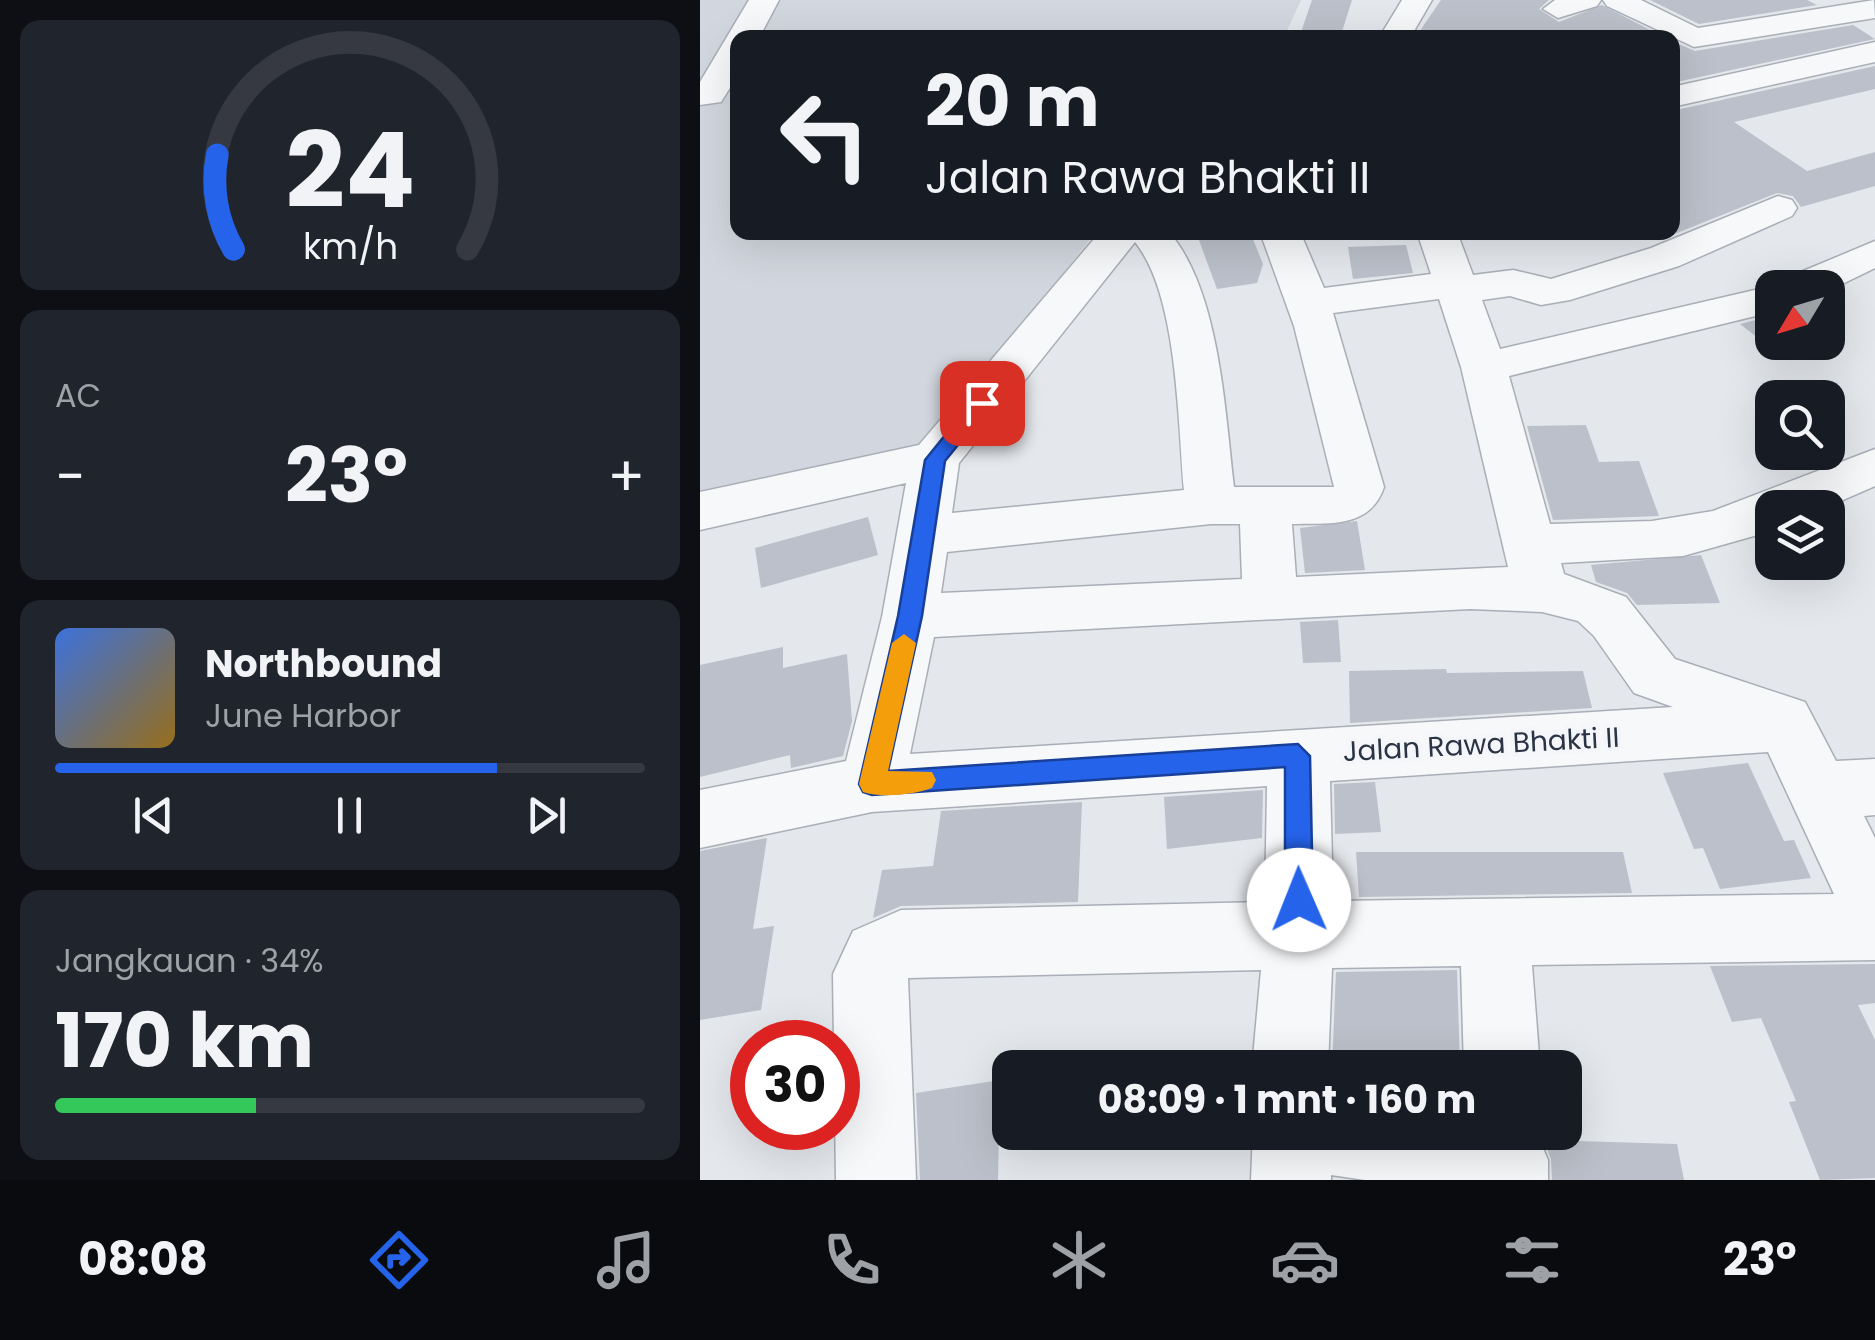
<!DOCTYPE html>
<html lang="id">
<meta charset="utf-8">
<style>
body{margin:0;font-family:Poppins,sans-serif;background:#20242c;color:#f1f3f6;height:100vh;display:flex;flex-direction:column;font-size:38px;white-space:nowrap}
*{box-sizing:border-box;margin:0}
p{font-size:32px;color:#9ea1a6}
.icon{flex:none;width:55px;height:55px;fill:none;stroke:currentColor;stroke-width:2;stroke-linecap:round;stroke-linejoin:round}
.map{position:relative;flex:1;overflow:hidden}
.sheet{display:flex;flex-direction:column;gap:20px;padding:20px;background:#0d0f14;width:700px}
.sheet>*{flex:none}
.banner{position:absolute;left:30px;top:30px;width:950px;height:210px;border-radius:20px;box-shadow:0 10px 40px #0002;background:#171b24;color:#f1f3f6;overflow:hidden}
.needle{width:65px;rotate:232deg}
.fabs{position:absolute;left:1055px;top:270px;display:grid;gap:20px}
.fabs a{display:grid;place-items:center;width:90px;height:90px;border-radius:20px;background:#171b24;box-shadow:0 10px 40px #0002;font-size:50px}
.speed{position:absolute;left:30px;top:1020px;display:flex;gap:20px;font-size:50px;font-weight:700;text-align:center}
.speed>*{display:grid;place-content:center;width:130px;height:130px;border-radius:50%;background:#171b24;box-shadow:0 10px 40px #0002;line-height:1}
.speed .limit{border:15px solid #d22;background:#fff;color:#111}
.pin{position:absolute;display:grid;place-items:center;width:85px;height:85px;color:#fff;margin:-42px;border-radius:20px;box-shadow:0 5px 15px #0006}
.me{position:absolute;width:110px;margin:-55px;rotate:359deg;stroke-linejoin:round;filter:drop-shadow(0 0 8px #0008)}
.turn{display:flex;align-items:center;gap:35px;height:210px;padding:0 30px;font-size:45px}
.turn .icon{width:130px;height:130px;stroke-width:2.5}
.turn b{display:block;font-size:70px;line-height:85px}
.big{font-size:75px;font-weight:700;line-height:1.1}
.sheet .card{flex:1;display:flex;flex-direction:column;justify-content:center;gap:15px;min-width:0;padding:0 35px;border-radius:20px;background:#20242c}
.sheet .dial{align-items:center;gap:0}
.dial svg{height:260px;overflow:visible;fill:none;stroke:#363941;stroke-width:7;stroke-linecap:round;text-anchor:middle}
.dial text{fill:#f1f3f6;stroke:none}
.song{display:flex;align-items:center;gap:30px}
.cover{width:120px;height:120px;border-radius:15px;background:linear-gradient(135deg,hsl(220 70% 55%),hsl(40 70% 35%))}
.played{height:10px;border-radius:5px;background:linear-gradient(90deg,#2563eb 75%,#363941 75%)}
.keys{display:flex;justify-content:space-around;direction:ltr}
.heat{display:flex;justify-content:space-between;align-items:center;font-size:55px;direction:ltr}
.charge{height:15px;border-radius:8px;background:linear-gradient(90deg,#34c759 34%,#363941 0)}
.trip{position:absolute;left:292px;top:1050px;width:590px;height:100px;border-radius:20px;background:#171b24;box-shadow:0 10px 40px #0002;font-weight:700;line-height:100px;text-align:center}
.tabs{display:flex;height:160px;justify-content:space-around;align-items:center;background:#090b0e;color:#9ea1a6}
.tabs .icon{width:70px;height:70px}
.tabs .current{color:#2563eb}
.tabs b{font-size:45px;color:#f1f3f6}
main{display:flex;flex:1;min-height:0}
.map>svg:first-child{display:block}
.built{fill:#d2d6de}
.building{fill:#bbc0ca}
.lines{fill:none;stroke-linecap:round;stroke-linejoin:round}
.minor-casing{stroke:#a9aeb7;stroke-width:3}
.minor{fill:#f7f8fa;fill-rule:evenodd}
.route{fill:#2563eb;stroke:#184099;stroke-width:2.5}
.slow{fill:#f59e0b}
.labels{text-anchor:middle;stroke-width:9;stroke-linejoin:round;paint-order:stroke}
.street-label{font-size:28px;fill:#2b3445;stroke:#f4f6f9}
</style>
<main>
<section class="sheet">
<div class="card dial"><svg viewBox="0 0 100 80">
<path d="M14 69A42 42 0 1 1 86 69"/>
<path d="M14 69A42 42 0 0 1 9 40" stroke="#2563eb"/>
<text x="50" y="56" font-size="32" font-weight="700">24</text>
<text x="50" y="72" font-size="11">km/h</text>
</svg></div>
<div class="card"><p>AC</p>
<div class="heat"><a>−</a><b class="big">23°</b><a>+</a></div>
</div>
<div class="card">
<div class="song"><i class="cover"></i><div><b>Northbound</b><p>June Harbor</p></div></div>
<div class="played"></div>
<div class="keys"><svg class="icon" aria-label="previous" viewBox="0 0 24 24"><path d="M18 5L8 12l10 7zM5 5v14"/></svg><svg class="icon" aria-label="pause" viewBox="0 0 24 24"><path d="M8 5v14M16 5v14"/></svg><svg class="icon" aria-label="next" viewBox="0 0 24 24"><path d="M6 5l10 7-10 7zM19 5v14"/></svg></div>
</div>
<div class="card"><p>Jangkauan · 34%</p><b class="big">170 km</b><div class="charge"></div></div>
</section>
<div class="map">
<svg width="1175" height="1180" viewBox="0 0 1175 1180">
<rect width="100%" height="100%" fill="#e4e7ec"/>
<path class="built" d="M0 0H601L584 37 38 38V232L395 233 198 482 0 522Z"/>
<path class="building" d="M612 0H652L640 38H599Z
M741 0H849L839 9 859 22 902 5 950 30 913 38H715Z
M950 0H1107L1117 5 999 24Z
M1153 25 1175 39 972 83V41L995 51Z
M1175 66V89L1034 122 1107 171 1175 152V186L1101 207 1093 196 1077 193 972 235V111Z
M496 232H550L563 264 557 283 517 289Z
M706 245 713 273 653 279 648 247Z
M1072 316V342H1104L1076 352 1040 324Z
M886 425 899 462 939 461 959 516 853 520 827 426Z
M168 517 178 555 61 588 55 548Z
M657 521 665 570 605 573 600 528Z
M1001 555 1020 603 937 605 927 593 896 582 891 565Z
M638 620 641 662 603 663 600 622Z
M83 647V668L147 654 152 721 143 756 91 768 90 755 0 777V665Z
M746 669 747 673 883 671 892 708 650 723 649 671Z
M1048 763 1084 841 1094 840 1111 878 1020 889 1003 848 994 849 963 773Z
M675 782 681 832 635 834 634 784Z
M563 790 562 838 467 849 464 797Z
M382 802 378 902 201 906 173 918 182 870 233 866 241 811Z
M67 838 53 929 74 926 61 1010 0 1020V851Z
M656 852H923L932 893 659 897Z
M1175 964V1003L1158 1005 1175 1040V1178L1120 1180 1089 1102 1096 1101 1061 1018 1032 1022 1010 966Z
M757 970 760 1068H632L636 972Z
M300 1080 298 1180H220L216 1093Z
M844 1140 977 1144 984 1180H852L851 1159Z"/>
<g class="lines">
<defs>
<path id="minor" d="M49 0H79L59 38H38V75L21 102 0 105V82Z
M702 0H732L710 38H679Z
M855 0H901L897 6 858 18 843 9Z
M903 0H941L998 28 1174 0 1175 18 994 47 907 6Z
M1175 42V62L972 107V87Z
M1078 196 1092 200 1097 208 1092 216 979 266 870 300 841 305 810 296 782 300 800 349 1072 286 1077 288H1072V312L809 376 850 524 952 521 1013 511 1175 449V486L1125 508H1072V530L1061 534 983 556 861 563 864 574 926 597 975 659 1105 702 1136 761 1175 759V815L1164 816 1175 838V960L832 965 840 1068H764L761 966 632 968 628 1068H552L561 970 208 978 216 1180H136L133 974 153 931 201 910 565 902 567 786 172 812 0 848V790L146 761 182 617 206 483 0 530V492L219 445 400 232H469C520 291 525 413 534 487H634L594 326 560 232H600L624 288 731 274 717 232H757L773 275 813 270 851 279 951 248ZM435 242C478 295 478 423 484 490L252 513 259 463ZM739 299 761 367 808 567 596 577 592 524C629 523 670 529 684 487L633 313ZM511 524H540L542 579 241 593 247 552ZM770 609 842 612 878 621 894 636 934 693 973 707 210 754 234 637ZM1068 752 1134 894 633 901 630 781Z
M1175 241V268L1128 291 1078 288 1084 279Z
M553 1132H836L848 1160V1180H665L631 1175V1180H551Z"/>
</defs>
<use href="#minor" class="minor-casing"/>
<use href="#minor" class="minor"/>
</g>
<path class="route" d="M282 396 292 403 245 461 222 616 188 771 598 744 610 756 613 900 609 909 599 913 589 909 585 900V767L172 795 163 792 159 784 198 616 225 460 275 398Z"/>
<path class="slow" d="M204 634 216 643 188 771 232 772 236 780 232 788C213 795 181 798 163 792L159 784 192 643Z"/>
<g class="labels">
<g class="street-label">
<text transform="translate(781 744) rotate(-3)" y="10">Jalan Rawa Bhakti II</text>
</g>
</g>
</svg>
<div class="fabs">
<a><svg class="needle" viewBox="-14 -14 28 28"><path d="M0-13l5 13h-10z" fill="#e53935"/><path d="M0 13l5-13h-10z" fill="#9ea1a6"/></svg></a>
<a><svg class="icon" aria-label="search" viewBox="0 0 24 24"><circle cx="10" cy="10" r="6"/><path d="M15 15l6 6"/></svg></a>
<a><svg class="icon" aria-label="layers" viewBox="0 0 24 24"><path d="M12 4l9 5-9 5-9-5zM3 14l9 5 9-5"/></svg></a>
</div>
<div class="speed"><div class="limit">30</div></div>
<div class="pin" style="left:282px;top:403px;background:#d93025"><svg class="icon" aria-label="arrive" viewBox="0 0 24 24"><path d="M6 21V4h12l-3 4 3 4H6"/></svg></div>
<svg class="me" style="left:599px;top:900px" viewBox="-20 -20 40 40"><circle r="19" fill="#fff"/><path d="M0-13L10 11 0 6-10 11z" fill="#2563eb"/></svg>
<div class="trip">08:09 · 1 mnt · 160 m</div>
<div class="banner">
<div class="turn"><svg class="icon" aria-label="left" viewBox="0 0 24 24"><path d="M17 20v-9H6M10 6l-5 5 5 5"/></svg><div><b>20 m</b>Jalan Rawa Bhakti II</div></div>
</div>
</div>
</main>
<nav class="tabs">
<b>08:08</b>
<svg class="icon current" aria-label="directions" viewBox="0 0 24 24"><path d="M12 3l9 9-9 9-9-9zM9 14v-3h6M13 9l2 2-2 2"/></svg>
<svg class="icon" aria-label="music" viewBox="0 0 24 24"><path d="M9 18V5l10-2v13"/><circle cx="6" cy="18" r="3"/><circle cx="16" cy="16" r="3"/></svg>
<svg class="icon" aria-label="phone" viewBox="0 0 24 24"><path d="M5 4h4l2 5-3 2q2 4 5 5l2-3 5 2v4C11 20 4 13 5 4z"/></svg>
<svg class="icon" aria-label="climate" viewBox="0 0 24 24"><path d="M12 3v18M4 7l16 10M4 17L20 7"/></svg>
<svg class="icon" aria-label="car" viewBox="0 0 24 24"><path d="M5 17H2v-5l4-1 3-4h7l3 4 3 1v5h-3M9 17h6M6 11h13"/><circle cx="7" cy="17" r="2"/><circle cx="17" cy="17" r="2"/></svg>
<svg class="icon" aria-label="filters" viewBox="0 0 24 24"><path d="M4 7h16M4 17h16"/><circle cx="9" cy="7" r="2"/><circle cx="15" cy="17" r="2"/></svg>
<b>23°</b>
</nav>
